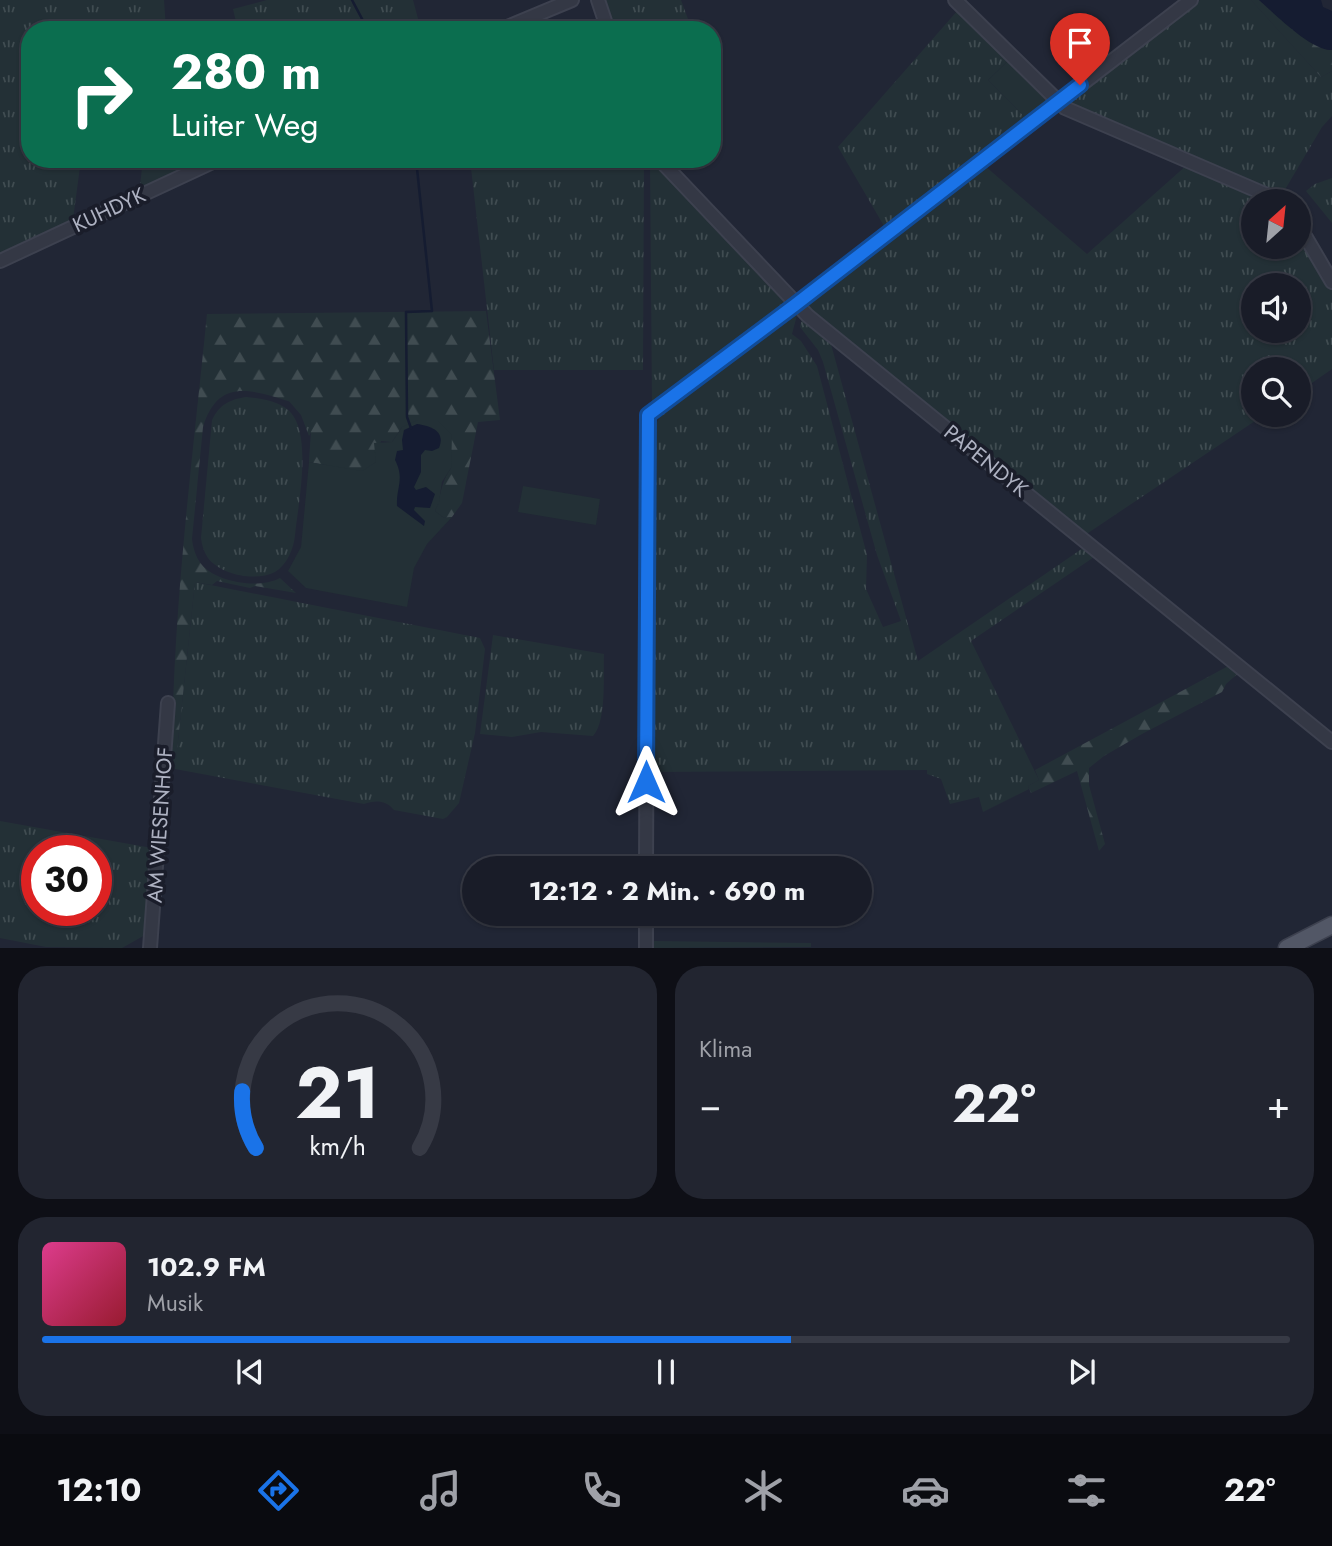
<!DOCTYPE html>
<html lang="de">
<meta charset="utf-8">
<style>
body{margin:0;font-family:Jost,sans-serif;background:#222530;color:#f1f3f6;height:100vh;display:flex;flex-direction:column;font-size:26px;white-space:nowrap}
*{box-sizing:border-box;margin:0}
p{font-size:23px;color:#9fa1a8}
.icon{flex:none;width:38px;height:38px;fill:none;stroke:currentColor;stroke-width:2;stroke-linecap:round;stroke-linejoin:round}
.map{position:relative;height:948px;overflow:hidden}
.sheet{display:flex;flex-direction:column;gap:18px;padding:18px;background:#0e0f16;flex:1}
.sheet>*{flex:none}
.banner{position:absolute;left:21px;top:21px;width:700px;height:147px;border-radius:28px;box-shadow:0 2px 5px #0004,0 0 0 2px #373a45;background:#0b6e4f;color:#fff;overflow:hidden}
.needle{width:46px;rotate:27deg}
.tools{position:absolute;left:1241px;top:189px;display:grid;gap:14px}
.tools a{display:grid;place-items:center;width:70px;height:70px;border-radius:50%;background:#191c28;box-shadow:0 2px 5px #0004,0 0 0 2px #373a45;font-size:35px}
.speed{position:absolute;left:21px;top:835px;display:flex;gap:14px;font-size:35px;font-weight:700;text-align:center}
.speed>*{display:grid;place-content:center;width:91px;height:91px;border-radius:50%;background:#191c28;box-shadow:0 2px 5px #0004,0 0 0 2px #373a45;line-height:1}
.speed .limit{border:10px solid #d22;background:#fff;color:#111}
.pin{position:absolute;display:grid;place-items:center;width:60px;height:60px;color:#fff;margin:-72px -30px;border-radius:50% 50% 50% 0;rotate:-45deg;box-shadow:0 0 7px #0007}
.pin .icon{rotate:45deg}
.me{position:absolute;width:77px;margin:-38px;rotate:0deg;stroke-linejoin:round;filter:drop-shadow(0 0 5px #0008)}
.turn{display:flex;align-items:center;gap:24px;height:147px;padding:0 35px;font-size:32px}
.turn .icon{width:91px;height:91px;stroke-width:2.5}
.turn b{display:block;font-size:49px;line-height:60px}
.big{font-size:52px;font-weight:700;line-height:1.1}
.sheet .widget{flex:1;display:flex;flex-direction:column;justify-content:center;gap:10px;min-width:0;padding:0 24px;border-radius:28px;background:#222530}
.sheet .dial{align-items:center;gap:0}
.dial svg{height:182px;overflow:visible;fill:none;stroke:#373a45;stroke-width:7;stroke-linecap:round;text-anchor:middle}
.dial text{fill:#f1f3f6;stroke:none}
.song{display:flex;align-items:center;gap:21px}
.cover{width:84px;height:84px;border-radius:10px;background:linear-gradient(135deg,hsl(330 70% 55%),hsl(350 70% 35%))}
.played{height:7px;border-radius:4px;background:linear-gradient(90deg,#1a73e8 60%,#373a45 60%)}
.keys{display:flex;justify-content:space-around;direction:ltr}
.heat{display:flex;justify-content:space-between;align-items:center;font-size:38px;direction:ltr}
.sheet .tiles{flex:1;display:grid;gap:18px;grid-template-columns:1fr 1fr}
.widget:last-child{grid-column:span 2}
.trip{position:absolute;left:462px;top:856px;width:410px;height:70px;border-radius:35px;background:#191c28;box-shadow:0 2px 5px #0004,0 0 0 2px #373a45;font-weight:700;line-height:70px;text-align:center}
.menu{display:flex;height:112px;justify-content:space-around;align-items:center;background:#0a0b10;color:#9fa1a8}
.menu .icon{width:49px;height:49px}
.menu .active{color:#1a73e8}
.menu b{font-size:32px;color:#f1f3f6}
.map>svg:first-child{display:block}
.grass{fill:url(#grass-tufts);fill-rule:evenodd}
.forest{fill:url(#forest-firs)}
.garden{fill:#233036}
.water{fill:#151c31}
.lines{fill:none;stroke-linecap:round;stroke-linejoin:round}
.stream{stroke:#151c31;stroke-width:2.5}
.minor-casing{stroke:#3d414f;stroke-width:16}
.major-casing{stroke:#3d414f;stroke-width:19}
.minor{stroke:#343845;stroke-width:12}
.major{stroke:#525766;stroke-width:16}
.route-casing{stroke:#114b97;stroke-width:18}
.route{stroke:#1a73e8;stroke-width:12}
.labels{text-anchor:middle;stroke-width:7;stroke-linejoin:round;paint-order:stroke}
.street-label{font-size:21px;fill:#aeb2c2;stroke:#1a1d2a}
</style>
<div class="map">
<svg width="1332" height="948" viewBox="0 0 1332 948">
<defs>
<pattern id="grass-tufts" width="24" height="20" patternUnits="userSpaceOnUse" patternTransform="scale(1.75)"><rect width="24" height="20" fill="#233036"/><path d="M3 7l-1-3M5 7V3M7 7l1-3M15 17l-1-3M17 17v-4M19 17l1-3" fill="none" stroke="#404c51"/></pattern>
<pattern id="forest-firs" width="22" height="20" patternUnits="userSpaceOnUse" patternTransform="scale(1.75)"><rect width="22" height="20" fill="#233036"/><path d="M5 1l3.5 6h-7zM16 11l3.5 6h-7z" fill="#404c51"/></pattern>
</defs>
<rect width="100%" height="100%" fill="#212635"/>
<path class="grass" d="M0 0H164L166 30H30V159H81L72 227 0 257Z
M267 0H413L421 30H369L354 2 352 3 367 30H238L233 9Z
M602 0H681L692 30H612Z
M1200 0H1251L1321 77 1332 71V116L1322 127 1280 198 1065 104Z
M958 10 1009 60 988 80 1025 117 884 226 838 147Z
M143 159H215L139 195Z
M415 159H416L433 312H432Z
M470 159H644L643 370H494Z
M650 159H655L788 305 652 405Z
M1188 164 1276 201H1253V247H1298L1299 229 1332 289V369L1299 392 1298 369H1253V415H1264L1085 535 803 306 985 166 1087 254ZM1253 285H1298V331H1253Z
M1332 178V223L1306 191 1315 184Z
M796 312 797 315 792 334 801 341 817 366 867 555 866 589 883 627 901 621 877 555 823 362 818 350 800 327 803 315 829 337 918 661 1086 546 1097 555 971 641 1039 780 1028 786 1029 789 983 812 979 797 950 804 941 779 927 774V770L653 772 651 555 654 427 666 407Z
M246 397C259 398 277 401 287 409 314 430 298 504 295 535 294 548 287 565 275 572 256 582 221 575 208 558 204 552 202 546 201 538L212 420C220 404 229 400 246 397Z
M288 400 312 406 313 429 309 436 301 415Z
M195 582 480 638 485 649 475 733 459 803 447 817 443 819 394 810C386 800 375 800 364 804L175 769Z
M493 635 604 654C603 675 607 721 593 736L541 732 512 737 480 734Z
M0 821 152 848 145 935 122 948 46 947 0 938ZM37 850H96V910H37Z
M650 914H652L653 941 811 943V947L650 948Z"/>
<path class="forest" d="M1251 0H1259L1277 16 1327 50H1332V71L1321 77Z
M1025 117 1028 120 886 230 884 226Z
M486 311 500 420 478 422 462 503 452 517 444 518 435 511C442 494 440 484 451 468L402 427 392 442 381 441 376 462 362 472 309 462C310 442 312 426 312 407 306 404 301 405 295 403 256 392 219 374 203 427L192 539C193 548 196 558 202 565 218 583 260 589 280 578L296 593 255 586 250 588 217 581 212 585 195 582 175 769 172 766C172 615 192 464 207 314Z
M1232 664 1241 671 1226 684 1222 692 1142 734 1104 756 1089 768V785L1105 844 1099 851 1077 771 1031 793 1028 786 1039 780 1035 770Z"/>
<path class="garden" d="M1009 60 1051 102 1028 120 988 80Z
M418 420H437L452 435 451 468 442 482 439 502 435 511 444 518 452 517 427 544 414 568 407 607 306 588 288 571 301 547 309 462 362 471 376 462 374 443 392 442 402 427Z
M523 486 600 499 596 525 518 512Z"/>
<path class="water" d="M1259 0H1321L1323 7 1332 11V50C1311 51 1275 14 1259 0Z
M417 424C431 426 446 431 439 448L432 451 425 450 421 455V472L414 487 416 490 426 487 435 494 430 508 415 507 414 510 425 521 424 526 397 506C396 487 405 479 395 460L397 451 403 450 402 440 404 430Z"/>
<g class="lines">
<path class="stream" d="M352 0 368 30
M411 428 407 417 406 312 432 311 416 159"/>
<defs>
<path id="minor" d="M598 0 608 30
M955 0 1065 108 1281 201
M500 30 572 0
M659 159 808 316 1332 742
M1298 224 1332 282
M0 261 219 159
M646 868 648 415 795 305 1191 0
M150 948 168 703
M646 948V914"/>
<path id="major" d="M1287 948 1332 925"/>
</defs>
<use href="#minor" class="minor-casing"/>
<use href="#major" class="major-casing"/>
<use href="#minor" class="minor"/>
<use href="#major" class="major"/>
</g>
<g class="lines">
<defs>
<path id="route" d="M646 782 648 415 795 305 1080 85"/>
</defs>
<use href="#route" class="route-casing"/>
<use href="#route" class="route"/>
</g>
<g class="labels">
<g class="street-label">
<text transform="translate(109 210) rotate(-25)" y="7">KUHDYK</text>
<text transform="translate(986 461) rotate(39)" y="7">PAPENDYK</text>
<text transform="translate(160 825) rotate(-86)" y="7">AM WIESENHOF</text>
</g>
</g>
</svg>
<div class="tools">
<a><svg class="needle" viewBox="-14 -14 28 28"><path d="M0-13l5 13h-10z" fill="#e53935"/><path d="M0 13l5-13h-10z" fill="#9fa1a8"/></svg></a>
<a><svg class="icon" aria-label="sound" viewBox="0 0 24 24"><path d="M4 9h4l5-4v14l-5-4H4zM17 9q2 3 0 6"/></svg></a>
<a><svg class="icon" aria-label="search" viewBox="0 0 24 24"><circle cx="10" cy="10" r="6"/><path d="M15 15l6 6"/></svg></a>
</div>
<div class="speed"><div class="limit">30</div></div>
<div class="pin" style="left:1080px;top:85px;background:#d93025"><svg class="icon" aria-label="arrive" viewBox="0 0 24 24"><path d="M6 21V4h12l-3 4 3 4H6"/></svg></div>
<svg class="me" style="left:646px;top:782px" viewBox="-20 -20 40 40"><path d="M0-17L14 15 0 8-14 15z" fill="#1a73e8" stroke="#fff" stroke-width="4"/></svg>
<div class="trip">12:12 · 2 Min. · 690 m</div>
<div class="banner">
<div class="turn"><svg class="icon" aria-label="right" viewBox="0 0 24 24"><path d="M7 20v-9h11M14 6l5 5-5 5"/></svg><div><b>280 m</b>Luiter Weg</div></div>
</div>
</div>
<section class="sheet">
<div class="tiles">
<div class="widget dial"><svg viewBox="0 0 100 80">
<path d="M14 69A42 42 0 1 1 86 69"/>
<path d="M14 69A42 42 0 0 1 8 44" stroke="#1a73e8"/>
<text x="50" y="56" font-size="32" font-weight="700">21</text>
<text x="50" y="72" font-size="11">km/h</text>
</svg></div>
<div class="widget"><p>Klima</p>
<div class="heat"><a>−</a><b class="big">22°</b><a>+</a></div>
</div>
<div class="widget">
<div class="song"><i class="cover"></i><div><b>102.9 FM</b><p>Musik</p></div></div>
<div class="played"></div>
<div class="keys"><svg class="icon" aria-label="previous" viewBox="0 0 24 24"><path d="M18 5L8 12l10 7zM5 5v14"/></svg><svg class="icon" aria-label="pause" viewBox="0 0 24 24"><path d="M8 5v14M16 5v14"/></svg><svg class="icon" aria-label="next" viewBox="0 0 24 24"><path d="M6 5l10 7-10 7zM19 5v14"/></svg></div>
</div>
</div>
</section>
<nav class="menu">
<b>12:10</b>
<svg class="icon active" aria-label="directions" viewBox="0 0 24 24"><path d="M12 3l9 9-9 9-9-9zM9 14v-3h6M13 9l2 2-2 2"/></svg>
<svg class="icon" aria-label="music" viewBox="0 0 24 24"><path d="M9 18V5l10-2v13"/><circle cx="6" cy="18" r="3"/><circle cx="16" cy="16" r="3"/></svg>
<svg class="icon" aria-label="phone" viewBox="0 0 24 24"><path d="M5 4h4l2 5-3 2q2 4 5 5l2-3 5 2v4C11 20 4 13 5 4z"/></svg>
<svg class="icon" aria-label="climate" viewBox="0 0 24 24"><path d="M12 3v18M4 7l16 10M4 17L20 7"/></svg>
<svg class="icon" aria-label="car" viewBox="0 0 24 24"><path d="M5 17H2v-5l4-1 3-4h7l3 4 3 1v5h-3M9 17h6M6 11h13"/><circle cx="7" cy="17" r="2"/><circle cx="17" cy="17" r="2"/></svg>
<svg class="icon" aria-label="filters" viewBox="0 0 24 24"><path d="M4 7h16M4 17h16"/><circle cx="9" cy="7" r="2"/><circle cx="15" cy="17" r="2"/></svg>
<b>22°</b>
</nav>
